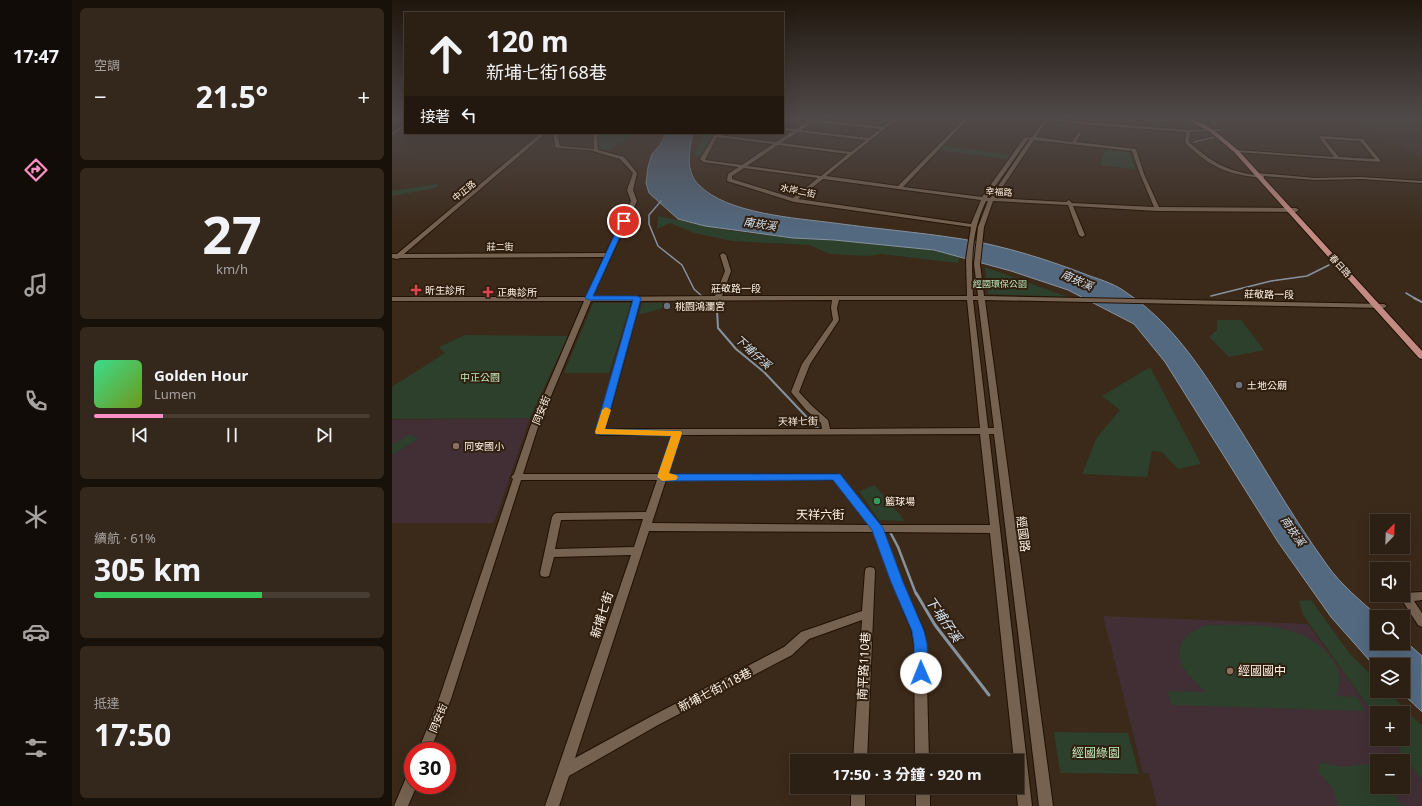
<!DOCTYPE html>
<html lang="zh-TW">
<meta charset="utf-8">
<style>
body{margin:0;font-family:"Noto Sans","Noto Sans TC",sans-serif;background:#34271c;color:#f1f3f6;height:100vh;display:flex;flex-direction:column;font-size:15px;white-space:nowrap}
*{box-sizing:border-box;margin:0}
p{font-size:13px;color:#a6a2a0}
.icon{flex:none;width:22px;height:22px;fill:none;stroke:currentColor;stroke-width:2;stroke-linecap:round;stroke-linejoin:round}
.map{position:relative;flex:1;overflow:hidden}
.drawer{display:flex;flex-direction:column;gap:8px;padding:8px;background:#18110a;width:320px}
.drawer>*{flex:none}
.banner{position:absolute;left:12px;top:12px;width:380px;height:122px;border-radius:0px;box-shadow:0 4px 16px #0002,0 0 0 1px #483d33;background:#2c1f13;color:#f1f3f6;overflow:hidden}
.needle{width:26px;rotate:23deg}
.buttons{position:absolute;left:978px;top:514px;display:grid;gap:8px}
.buttons a{display:grid;place-items:center;width:40px;height:40px;border-radius:0px;background:#2c1f13;box-shadow:0 4px 16px #0002,0 0 0 1px #483d33;font-size:20px}
.speed{position:absolute;left:12px;top:742px;display:flex;gap:8px;font-size:20px;font-weight:700;text-align:center}
.speed>*{display:grid;place-content:center;width:52px;height:52px;border-radius:50%;background:#2c1f13;box-shadow:0 4px 16px #0002,0 0 0 1px #483d33;line-height:1}
.speed .limit{border:6px solid #d22;background:#fff;color:#111}
.pin{position:absolute;display:grid;place-items:center;width:34px;height:34px;color:#fff;margin:-17px;border:2px solid #fff;border-radius:50%;box-shadow:0 1px 4px #0007}
.me{position:absolute;width:44px;margin:-22px;rotate:359deg;stroke-linejoin:round;filter:drop-shadow(0 0 3px #0008)}
.turn{display:flex;align-items:center;gap:14px;height:84px;padding:0 16px;font-size:18px}
.turn .icon{width:52px;height:52px;stroke-width:2.5}
.turn b{display:block;font-size:28px;line-height:34px}
.then{display:flex;align-items:center;height:38px;padding:0 16px;background:#0003;gap:8px;font-size:15px}
.big{font-size:30px;font-weight:700;line-height:1.1}
.drawer .widget{flex:1;display:flex;flex-direction:column;justify-content:center;gap:6px;min-width:0;padding:0 14px;border-radius:6px;background:#34271c}
.drawer .dial{align-items:center;gap:0}
.dial b{font-size:52px;line-height:1}
.song{display:flex;align-items:center;gap:12px}
.cover{width:48px;height:48px;border-radius:6px;background:linear-gradient(135deg,hsl(150 70% 55%),hsl(80 70% 35%))}
.played{height:4px;border-radius:2px;background:linear-gradient(90deg,#fc8fc3 25%,#483d33 25%)}
.keys{display:flex;justify-content:space-around;direction:ltr}
.heat{display:flex;justify-content:space-between;align-items:center;font-size:22px;direction:ltr}
.charge{height:6px;border-radius:3px;background:linear-gradient(90deg,#34c759 61%,#483d33 0)}
.trip{position:absolute;left:398px;top:754px;width:234px;height:40px;border-radius:0px;background:#2c1f13;box-shadow:0 4px 16px #0002,0 0 0 1px #483d33;font-weight:700;line-height:40px;text-align:center}
main{display:flex;flex:1;min-height:0}
.tab-bar{display:flex;flex-direction:column;width:72px;justify-content:space-around;align-items:center;background:#120c08;color:#a6a2a0}
.tab-bar .icon{width:28px;height:28px}
.tab-bar .active{color:#fc8fc3}
.tab-bar b{font-size:18px;color:#f1f3f6}
.map>svg:first-child{display:block}
.industrial{fill:#413126}
.education{fill:#422f35;fill-rule:evenodd}
.green{fill:#2c402c}
.water{fill:#536980;stroke:#87929f}
.lines{fill:none;stroke-linecap:round;stroke-linejoin:round}
.stream-far4{stroke:#87929f;stroke-width:1}
.stream-far3{stroke:#87929f;stroke-width:1.5}
.stream-far2{stroke:#87929f;stroke-width:2}
.stream-far1{stroke:#87929f;stroke-width:2.5}
.stream{stroke:#87929f;stroke-width:3}
.minor-casing{stroke:#211103;stroke-width:2}
.major-casing{stroke:#211103;stroke-width:2}
.minor{fill:#766250;fill-rule:evenodd}
.major{fill:#c28a83;fill-rule:evenodd}
.route{fill:#1a73e8;stroke:#114b97}
.slow{fill:#f59e0b}
.health-dot{fill:#e0444e;stroke:#301f0f;stroke-width:1.5}
.worship-dot{fill:#6b7280;stroke:#301f0f;stroke-width:1.5}
.education-dot{fill:#8d6e63;stroke:#301f0f;stroke-width:1.5}
.leisure-dot{fill:#2e9e5b;stroke:#301f0f;stroke-width:1.5}
.labels{text-anchor:middle;stroke-width:4;stroke-linejoin:round;paint-order:stroke}
.far-street-label{font-size:9px;fill:#fff3e8;stroke:#301f0f}
.far-park-label{font-size:9px;fill:#c2edc1;stroke:#301f0f}
.street-label{font-size:10px;fill:#fff3e8;stroke:#301f0f}
.poi-label{font-size:10px;fill:#fff3e8;stroke:#301f0f;text-anchor:start}
.park-label{font-size:10px;fill:#c2edc1;stroke:#301f0f}
.water-label{font-size:11px;font-style:italic;fill:#d4e5f6;stroke:#301f0f}
.near-street-label{font-size:12px;fill:#fff3e8;stroke:#301f0f}
.near-poi-label{font-size:12px;fill:#fff3e8;stroke:#301f0f;text-anchor:start}
.near-park-label{font-size:12px;fill:#c2edc1;stroke:#301f0f}
.near-water-label{font-size:13px;font-style:italic;fill:#d4e5f6;stroke:#301f0f}
</style>
<main>
<nav class="tab-bar">
<b>17:47</b>
<svg class="icon active" aria-label="directions" viewBox="0 0 24 24"><path d="M12 3l9 9-9 9-9-9zM9 14v-3h6M13 9l2 2-2 2"/></svg>
<svg class="icon" aria-label="music" viewBox="0 0 24 24"><path d="M9 18V5l10-2v13"/><circle cx="6" cy="18" r="3"/><circle cx="16" cy="16" r="3"/></svg>
<svg class="icon" aria-label="phone" viewBox="0 0 24 24"><path d="M5 4h4l2 5-3 2q2 4 5 5l2-3 5 2v4C11 20 4 13 5 4z"/></svg>
<svg class="icon" aria-label="climate" viewBox="0 0 24 24"><path d="M12 3v18M4 7l16 10M4 17L20 7"/></svg>
<svg class="icon" aria-label="car" viewBox="0 0 24 24"><path d="M5 17H2v-5l4-1 3-4h7l3 4 3 1v5h-3M9 17h6M6 11h13"/><circle cx="7" cy="17" r="2"/><circle cx="17" cy="17" r="2"/></svg>
<svg class="icon" aria-label="filters" viewBox="0 0 24 24"><path d="M4 7h16M4 17h16"/><circle cx="9" cy="7" r="2"/><circle cx="15" cy="17" r="2"/></svg>
</nav>
<section class="drawer">
<div class="widget"><p>空調</p>
<div class="heat"><a>−</a><b class="big">21.5°</b><a>+</a></div>
</div>
<div class="widget dial"><b>27</b><p>km/h</p></div>
<div class="widget">
<div class="song"><i class="cover"></i><div><b>Golden Hour</b><p>Lumen</p></div></div>
<div class="played"></div>
<div class="keys"><svg class="icon" aria-label="previous" viewBox="0 0 24 24"><path d="M18 5L8 12l10 7zM5 5v14"/></svg><svg class="icon" aria-label="pause" viewBox="0 0 24 24"><path d="M8 5v14M16 5v14"/></svg><svg class="icon" aria-label="next" viewBox="0 0 24 24"><path d="M6 5l10 7-10 7zM19 5v14"/></svg></div>
</div>
<div class="widget"><p>續航 · 61%</p><b class="big">305 km</b><div class="charge"></div></div>
<div class="widget"><p>抵達</p><b class="big">17:50</b></div>
</section>
<div class="map">
<svg width="1030" height="806" viewBox="0 0 1030 806">
<rect width="100%" height="100%" fill="#3b2919"/>
<path class="industrial" d="M961 118H1030V158L1006 145Z"/>
<path class="education" d="M138 418 102 523H0V420Z
M711 616 916 624 985 719V739H1000L1030 781V806H765L757 773H751ZM985 761H1011V787H985Z"/>
<path class="green" d="M204 133H246L218 149 208 150Z
M313 133H323L310 155 302 156Z
M551 146 618 155 615 159 547 150Z
M714 149 737 152 743 169 708 165Z
M45 184 46 186 43 188 0 196V191Z
M266 216 339 231 401 238 442 240 529 248 568 256 566 263 489 254 476 256 438 254 417 245 340 241 302 233 278 223 265 229Z
M593 267 676 297 596 294Z
M201 303H239L217 373H172Z
M250 303H273L271 308 247 315Z
M825 320H849L872 350 837 357 817 337 825 330Z
M73 335 176 336 138 418 0 419V387L53 353 47 347Z
M758 367 809 464 786 469 770 452 760 451 755 477 690 474 705 437 728 410 710 396Z
M0 434 1 445 18 434 26 439 0 455Z
M483 485C492 498 503 508 513 521L487 520 467 491Z
M919 600 958 654 985 681V691H995L1030 726V781L1000 739H1011V713H985V719L911 615 907 601Z
M820 625C862 625 905 621 936 654 948 667 950 680 944 696L965 697 973 711 779 705 776 691 814 692C806 685 797 677 791 667 779 644 799 627 820 625Z
M662 732 736 733 747 774 668 773Z
M932 763 949 767 974 764 985 768V787H1000C1004 797 1003 802 1014 806H947L939 786 926 772 927 764Z"/>
<path class="water" d="M274 133H301C297 150 293 172 307 185 335 214 404 218 442 223 484 229 527 232 570 239 613 246 657 260 698 276 710 280 725 285 735 293 774 319 801 356 826 395 863 451 896 511 935 565 949 585 969 601 987 617H985V643H1011V639L1030 656V712L1008 691H1011V665H985V669L939 617 886 542 773 362 742 324 676 290 619 271 542 250 442 240 401 238 313 226 286 219 257 193 254 183 256 167 260 154 268 145Z"/>
<g class="lines">
<path class="stream-far4" d="M0 120 13 118
M0 134 13 125
M802 142 823 137"/>
<path class="stream-far3" d="M269 201 257 215V224L266 246 290 265 302 289 313 299
M1014 293 1024 299
M819 296 879 281 915 276 937 265"/>
<path class="stream-far2" d="M311 298 325 310 326 328 344 349 372 372 425 428
M1022 298 1030 302"/>
<path class="stream-far1" d="M424 427 428 431
M497 530 506 547 524 594"/>
<path class="stream" d="M524 593 543 625 597 695"/>
<defs>
<path id="minor" d="M398 118 420 119 426 118 424 119 491 127 502 118H506L434 176 506 186 573 118H577L511 187 590 197 632 138 640 137 652 120 646 119 645 118 796 130 829 129 830 130 828 131 798 132 797 142C818 161 834 171 863 175L865 173 923 178 969 177 1030 181V183L969 179 923 180 872 176V178H870C834 174 820 168 793 143L794 132 698 125 655 120 644 137 680 142 687 132 689 133 684 142 744 149 752 174 767 207 904 208 907 210 904 212 765 211 681 206 693 235 690 237 687 235 676 205 601 201 592 227 588 264 592 296 992 304 995 306 992 308 593 300 661 806H647L602 434H597L640 806H626L624 787 625 761H622L598 533 491 532 510 582 532 631 534 644 537 761H523L522 644 520 631 500 582 482 532 257 531 183 758 258 717 392 647 409 632 470 611 473 571 474 568 478 567 482 568 483 571 475 761H461L470 620 417 639 400 655 266 725 177 776 167 806H153L239 555 162 557 157 576 153 577 149 576 148 573 160 517 162 514 165 513 254 512 265 480H129L59 699 38 751H26L47 699 121 479 119 477 122 474 138 427 192 301H0V297H194L212 257 8 258 5 259 0 258V254H5L149 133H154L12 254 214 253 239 201 235 190 241 173 228 159 197 150 167 148 163 147 161 133H165L168 146 202 149 201 133H205L206 150 232 157 245 173 241 190 245 201 200 297 323 296 333 271 328 255 331 253 334 255 339 271 330 296H575L574 259 579 227 402 202 335 181 336 174 347 167 311 162 308 159 324 133H328L327 135 384 142 401 131 391 130V128L404 129 417 121ZM421 122 488 129 477 138 409 130ZM406 132 474 140 459 152 389 143ZM325 137 381 144 350 165 313 160ZM636 139H638L598 198H595ZM642 140 740 151 748 174 762 207 680 203 677 200 674 202 603 198ZM386 145 456 154 429 176 355 166ZM352 168 426 178 401 198 340 179V176ZM431 179 589 200 579 224 406 199ZM594 201H596L586 227 582 264 586 296H581C579 263 579 231 594 201ZM440 300 439 308 441 320 410 364 399 392 414 410 429 423 430 429H213L248 301ZM447 300H575L588 428 438 429 436 420 420 406 407 392 418 364 447 320 445 308ZM581 300H586L602 428H596ZM199 301H241L204 432 208 435H280L267 474H131L146 427ZM588 434 598 525H488L447 475 444 474H276L289 435ZM274 480H442L477 525 260 523ZM251 519 242 547 163 549 169 520Z
M815 118H819L825 124V126H823Z
M929 136 971 139 989 161 987 162 844 152 842 151 844 150 942 157 927 137ZM932 139 968 141 983 159 947 157Z
M1030 592V600L1022 601 1030 613V627L1026 625 1008 597 1013 593Z
M21 771V785H25L16 806H2L16 773Z
M459 787H473V806H459Z
M524 787H538V806H524Z"/>
<path id="major" d="M791 118C811 118 831 138 846 150L1030 351V359L1027 358 842 152 817 131Z"/>
</defs>
<use href="#minor" class="minor-casing"/>
<use href="#major" class="major-casing"/>
<use href="#minor" class="minor"/>
<use href="#major" class="major"/>
</g>
<linearGradient id="sky" x2="0" y2="1"><stop stop-color="#20170e"/><stop offset="0.51" stop-color="#4f4949"/><stop offset="1" stop-color="#4f4949" stop-opacity="0"/></linearGradient>
<rect width="1030" height="231" fill="url(#sky)"/>
<path class="route" d="M232 219 235 221 201 296H245L249 298 213 429 289 431 290 433 277 474H448L491 528 511 582 532 631 535 644 536 673 534 678 529 679 524 678 522 673V644L520 631 499 582 480 530 441 480 270 481 265 477 279 436 204 434 203 432 241 300H197L193 298 229 221Z"/>
<path class="slow" d="M214 407 219 410 213 429 289 431 290 433 277 473 284 475 286 477 284 480 270 481 265 477 279 436 204 434 203 432 210 410Z"/>
<g class="health-dot">
<path d="M22 284h4v4h4v4h-4v4h-4v-4h-4v-4h4z"/>
<path d="M94 286h4v4h4v4h-4v4h-4v-4h-4v-4h4z"/>
</g>
<g class="worship-dot">
<circle cx="275" cy="306" r="4"/>
<circle cx="847" cy="385" r="4"/>
</g>
<g class="education-dot">
<circle cx="64" cy="446" r="4"/>
<circle cx="838" cy="671" r="4"/>
</g>
<circle class="leisure-dot" cx="485" cy="501" r="4"/>
<g class="labels">
<g class="far-street-label">
<text transform="translate(72 191) rotate(-39)" y="3">中正路</text>
<text transform="translate(406 191) rotate(12)" y="3">水岸二街</text>
<text transform="translate(607 192) rotate(4)" y="3">幸福路</text>
<text x="108" y="250">莊二街</text>
<text transform="translate(948 266) rotate(48)" y="3">春日路</text>
</g>
<g class="far-park-label">
<text x="608" y="287">經國環保公園</text>
</g>
<g class="street-label">
<text x="344" y="292">莊敬路一段</text>
<text transform="translate(877 294) rotate(1)" y="4">莊敬路一段</text>
<text transform="translate(149 410) rotate(-68)" y="4">同安街</text>
<text transform="translate(406 421) rotate(-1)" y="4">天祥七街</text>
<text transform="translate(46 718) rotate(-68)" y="4">同安街</text>
</g>
<g class="poi-label">
<text x="33" y="294">昕生診所</text>
<text x="105" y="296">正典診所</text>
<text x="283" y="310">桃園鴻瀾宮</text>
<text x="855" y="389">土地公廟</text>
<text x="72" y="450">同安國小</text>
<text x="493" y="505">籃球場</text>
</g>
<g class="park-label">
<text x="88" y="381">中正公園</text>
</g>
<g class="water-label">
<text transform="translate(368 224) rotate(9)" y="4">南崁溪</text>
<text transform="translate(685 280) rotate(24)" y="4">南崁溪</text>
<text transform="translate(361 352) rotate(42)" y="4">下埔仔溪</text>
<text transform="translate(901 531) rotate(55)" y="4">南崁溪</text>
</g>
<g class="near-street-label">
<text x="428" y="519">天祥六街</text>
<text transform="translate(631 534) rotate(83)" y="4">經國路</text>
<text transform="translate(210 615) rotate(-72)" y="4">新埔七街</text>
<text transform="translate(472 666) rotate(-87)" y="4">南平路110巷</text>
<text transform="translate(323 690) rotate(-27)" y="4">新埔七街118巷</text>
</g>
<g class="near-poi-label">
<text x="846" y="675">經國國中</text>
</g>
<g class="near-park-label">
<text x="704" y="757">經國綠園</text>
</g>
<g class="near-water-label">
<text transform="translate(552 619) rotate(55)" y="5">下埔仔溪</text>
</g>
</g>
</svg>
<div class="buttons">
<a><svg class="needle" viewBox="-14 -14 28 28"><path d="M0-13l5 13h-10z" fill="#e53935"/><path d="M0 13l5-13h-10z" fill="#a6a2a0"/></svg></a>
<a><svg class="icon" aria-label="sound" viewBox="0 0 24 24"><path d="M4 9h4l5-4v14l-5-4H4zM17 9q2 3 0 6"/></svg></a>
<a><svg class="icon" aria-label="search" viewBox="0 0 24 24"><circle cx="10" cy="10" r="6"/><path d="M15 15l6 6"/></svg></a>
<a><svg class="icon" aria-label="layers" viewBox="0 0 24 24"><path d="M12 4l9 5-9 5-9-5zM3 14l9 5 9-5"/></svg></a>
<a>+</a>
<a>−</a>
</div>
<div class="speed"><div class="limit">30</div></div>
<div class="pin" style="left:232px;top:221px;background:#d93025"><svg class="icon" aria-label="arrive" viewBox="0 0 24 24"><path d="M6 21V4h12l-3 4 3 4H6"/></svg></div>
<svg class="me" style="left:529px;top:673px" viewBox="-20 -20 40 40"><circle r="19" fill="#fff"/><path d="M0-13L10 11 0 6-10 11z" fill="#1a73e8"/></svg>
<div class="trip">17:50 · 3 分鐘 · 920 m</div>
<div class="banner">
<div class="turn"><svg class="icon" aria-label="ahead" viewBox="0 0 24 24"><path d="M12 20V5M6 11l6-6 6 6"/></svg><div><b>120 m</b>新埔七街168巷</div></div>
<div class="then">接著<svg class="icon" aria-label="left" viewBox="0 0 24 24"><path d="M17 20v-9H6M10 6l-5 5 5 5"/></svg></div>
</div>
</div>
</main>
